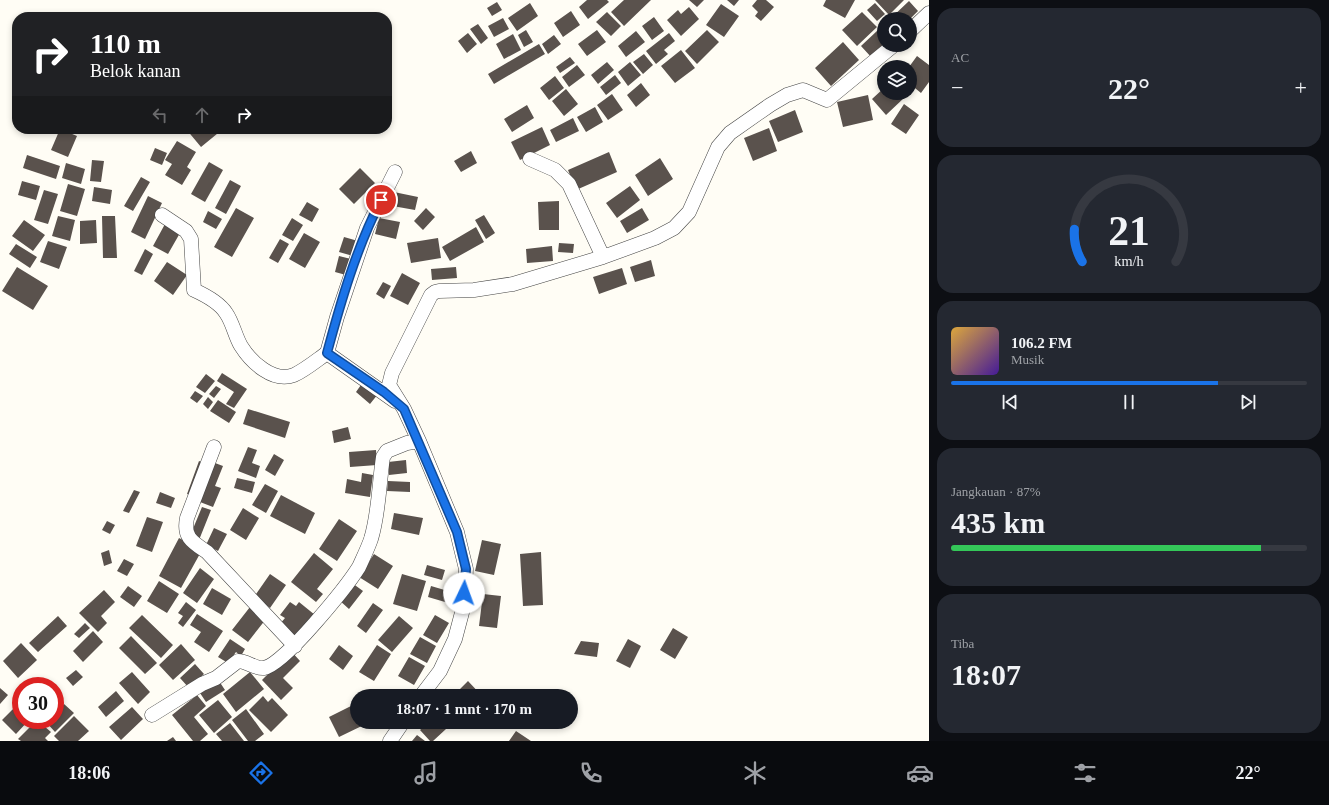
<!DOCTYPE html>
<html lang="id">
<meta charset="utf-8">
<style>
body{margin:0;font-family:Georgia,serif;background:#242831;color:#f1f3f6;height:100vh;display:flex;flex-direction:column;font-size:15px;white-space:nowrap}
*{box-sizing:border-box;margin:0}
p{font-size:13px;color:#9ea1a6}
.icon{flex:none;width:22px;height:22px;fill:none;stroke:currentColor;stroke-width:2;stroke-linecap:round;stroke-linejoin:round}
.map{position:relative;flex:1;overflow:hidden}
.panel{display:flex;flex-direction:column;gap:8px;padding:8px;background:#0d0f14;width:400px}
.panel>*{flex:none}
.hud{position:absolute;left:12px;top:12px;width:380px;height:122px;border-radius:16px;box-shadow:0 2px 6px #0003;background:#202124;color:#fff;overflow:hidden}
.buttons{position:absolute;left:877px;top:12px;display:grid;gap:8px}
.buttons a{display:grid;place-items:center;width:40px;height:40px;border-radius:50%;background:#171b24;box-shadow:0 2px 6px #0003;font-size:20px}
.speed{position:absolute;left:12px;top:677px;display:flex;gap:8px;font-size:20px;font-weight:700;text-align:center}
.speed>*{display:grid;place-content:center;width:52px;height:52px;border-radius:50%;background:#171b24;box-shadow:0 2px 6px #0003;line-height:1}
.speed .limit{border:6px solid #d22;background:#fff;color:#111}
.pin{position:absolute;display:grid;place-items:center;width:34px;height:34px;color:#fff;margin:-17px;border:2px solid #fff;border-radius:50%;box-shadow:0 1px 4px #0007}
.me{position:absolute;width:44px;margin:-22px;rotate:3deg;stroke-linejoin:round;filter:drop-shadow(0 0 3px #0008)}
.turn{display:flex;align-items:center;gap:14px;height:84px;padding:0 12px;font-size:18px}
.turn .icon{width:52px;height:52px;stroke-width:2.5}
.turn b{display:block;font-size:28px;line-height:34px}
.lanes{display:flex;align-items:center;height:38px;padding:0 12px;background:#0003;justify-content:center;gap:20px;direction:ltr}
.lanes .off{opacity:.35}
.big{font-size:30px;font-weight:600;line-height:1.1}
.panel .card{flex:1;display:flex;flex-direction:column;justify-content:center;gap:6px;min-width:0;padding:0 14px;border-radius:16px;background:#242831}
.panel .dial{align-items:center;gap:0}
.dial svg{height:104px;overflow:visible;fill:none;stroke:#363941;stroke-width:7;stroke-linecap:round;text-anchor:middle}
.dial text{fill:#f1f3f6;stroke:none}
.song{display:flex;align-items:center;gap:12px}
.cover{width:48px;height:48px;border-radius:6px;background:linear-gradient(135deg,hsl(40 70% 55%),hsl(260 70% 35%))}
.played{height:4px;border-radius:2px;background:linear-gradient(90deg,#1a73e8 75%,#363941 75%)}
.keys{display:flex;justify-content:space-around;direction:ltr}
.heat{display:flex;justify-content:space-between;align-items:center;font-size:22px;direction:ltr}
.charge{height:6px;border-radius:3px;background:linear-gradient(90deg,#34c759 87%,#363941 0)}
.trip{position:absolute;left:350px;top:689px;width:228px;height:40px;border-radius:20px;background:#171b24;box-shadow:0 2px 6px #0003;font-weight:600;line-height:40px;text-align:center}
.tabs{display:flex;height:64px;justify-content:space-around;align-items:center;background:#090b0e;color:#9ea1a6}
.tabs .icon{width:28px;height:28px}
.tabs .current{color:#1a73e8}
.tabs b{font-size:18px;color:#f1f3f6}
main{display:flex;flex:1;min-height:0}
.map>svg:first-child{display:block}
.building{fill:#5a524d}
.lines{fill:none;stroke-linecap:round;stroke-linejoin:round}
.street-casing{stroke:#444;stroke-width:15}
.street{stroke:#fff;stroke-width:14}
.route-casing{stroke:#114b97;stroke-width:10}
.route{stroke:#1a73e8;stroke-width:7}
</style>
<main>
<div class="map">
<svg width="929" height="741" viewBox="0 0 929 741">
<rect width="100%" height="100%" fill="#fffdf5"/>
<path class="building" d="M587 0H607L609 2 588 19 579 7Z
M624 0H651L624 26 611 12Z
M689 0H704L697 7Z
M727 0H739L734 6Z
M757 0H766L774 7 761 21 755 16 758 12 752 6Z
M826 0H855L845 18 823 6Z
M875 0H904L889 15Z
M909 1 918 11 910 19H890Z
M497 2 502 10 492 16 487 8Z
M530 3 538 16 517 31 508 18Z
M875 3 885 14 877 21 867 10Z
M721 4 739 16 724 37 706 25Z
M689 7 699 19 681 36 667 20 678 10 681 14Z
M571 11 580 25 563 37 554 23Z
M607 12 621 26 611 36 596 22Z
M862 12 877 27 857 46 842 30Z
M654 17 664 31 652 40 642 26Z
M503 18 509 29 494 37 488 26Z
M478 24 488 38 481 44 470 29Z
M526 30 533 42 524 47 518 35Z
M597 30 606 42 587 56 578 44Z
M707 30 719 42 697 64 685 51Z
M878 30 884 37V45L872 58 861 46Z
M636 31 645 42 626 57 618 46Z
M468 33 477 44 467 53 458 41Z
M669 33 675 41 664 50 668 54 656 64 646 51Z
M513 34 521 50 504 59 496 44Z
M554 35 561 44 548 54 542 44Z
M843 42 859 60 831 86 815 68Z
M539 44 545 54 494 84 488 74Z
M681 50 695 68 675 83 661 66Z
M644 54 653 65 643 74 633 62Z
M917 56 929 65V82L921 93 910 84 909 67Z
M570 57 575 63 560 73 556 67Z
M607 62 614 70 598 84 591 75Z
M630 62 641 75 628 86 618 72Z
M577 65 585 75 569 87 562 77Z
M615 75 621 83 606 95 600 87Z
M555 76 564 88 549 100 540 88Z
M641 83 650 95 636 107 627 95Z
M884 88V93H902L905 97 886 115 872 99Z
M566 89 578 104 564 116 552 101Z
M612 94 623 110 608 120 597 105Z
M868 95 873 120 843 127 837 102Z
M904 104 919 115 906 134 891 124Z
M527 105 534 118 512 132 504 119Z
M595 107 603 122 586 132 577 117Z
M795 110 803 132 778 142 769 121Z
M573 118 579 131 556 142 550 130Z
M542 127 550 145 520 160 511 142Z
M769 128 777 151 753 161 744 138Z
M60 129 77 136 68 157 51 150Z
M186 129H223L201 147Z
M177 141 196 152 187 167 191 170 182 185 165 175 172 164 165 160Z
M155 148 167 153 162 165 150 160Z
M471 151 477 163 461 172 454 161Z
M609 152 617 172 576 190 568 170Z
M27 155 60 166 56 179 23 168Z
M660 158 673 179 648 196 635 175Z
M92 160 104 161 101 182 90 181Z
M209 162 223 170 205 202 191 194Z
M66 163 85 169 81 184 62 178Z
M360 168 375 183 354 204 339 189Z
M141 177 150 182 133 211 124 206Z
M230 180 241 186 226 214 215 208Z
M22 181 40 186 36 200 18 195Z
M68 184 85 189 77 216 60 211Z
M630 186 640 200 617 218 606 203Z
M94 187 112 190 110 204 92 201Z
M44 190 58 194 48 224 34 220Z
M389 191 418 197 415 210 387 205Z
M148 196 162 203 145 239 131 232Z
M559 201V230H539L538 202Z
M307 202 319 209 312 222 299 215Z
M236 208 254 218 232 257 214 247Z
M426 208 435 217 423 230 414 221Z
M642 208 649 220 627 233 620 221Z
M208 211 222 219 216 229 203 222Z
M484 215 495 233 486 239 475 220Z
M58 216 75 220 70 241 52 236Z
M102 216H115L117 258H103Z
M292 218 303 225 293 241 282 235Z
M379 218 400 222 396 239 375 234Z
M24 220 45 235 33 251 12 236Z
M96 220 97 243 80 244V221Z
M165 224 180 233 168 254 153 246Z
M476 227 484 242 450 261 442 247Z
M304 233 320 242 305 268 289 259Z
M344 237 358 241 353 256 339 252Z
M438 238 441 258 411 263 407 243Z
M280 239 289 244 278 263 269 258Z
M48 241 67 247 59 269 40 262Z
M559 243 574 244 573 253 558 252Z
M16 244 37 257 30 268 9 254Z
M552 246 553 261 527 263 526 249Z
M145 249 153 254 142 275 134 271Z
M339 256 351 259 346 275 335 272Z
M651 260 655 276 635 282 630 267Z
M167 262 187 275 173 295 154 281Z
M17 267 48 286 33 310 2 291Z
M456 267 457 278 432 280 431 269Z
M622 268 627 284 599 294 593 277Z
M402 273 420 283 408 305 390 296Z
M383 282 391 286 384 299 376 294Z
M222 373 247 389 234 408 226 404 234 392 217 381Z
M206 374 215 381 205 393 196 387Z
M363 382 378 394 370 404 356 392Z
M216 386 221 389 214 398 209 394Z
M195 391 203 396 197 403 190 398Z
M208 397 213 402 208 409 203 404Z
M218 400 236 412 229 423 210 411Z
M248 409 290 422 285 438 243 424Z
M348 427 351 439 334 443 332 431Z
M248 447 257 450 252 463 260 466 256 478 238 471Z
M376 450 377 465 350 467 349 452Z
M274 454 284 460 275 476 265 470Z
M406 460 407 473 389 475 388 462Z
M199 461 207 464 194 497 187 494Z
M215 463 223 466 215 486 221 488 213 507 200 502Z
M362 473 373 475 370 497 345 493 347 479 361 482Z
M237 478 255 482 252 493 234 488Z
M388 481 410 482V492L387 491Z
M265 484 278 491 266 513 252 505Z
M134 490 140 492 129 513 123 511Z
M160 492 175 498 171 508 156 503Z
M281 495 315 513 305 534 270 516Z
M202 507 211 510 199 540 190 536Z
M243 508 259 518 246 540 230 530Z
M394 513 423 518 419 535 391 529Z
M147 517 163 522 152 552 136 546Z
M339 519 357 531 337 561 319 549Z
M107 521 115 525 110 534 102 530Z
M214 528 227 534 218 551 206 545Z
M179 538 202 550 181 588 159 576Z
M482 540 501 544 494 575 475 571Z
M109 550 112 563 104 566 101 553Z
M541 552 543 605 523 606 520 554Z
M314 553 333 569 317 589 323 594 316 602 291 582Z
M374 554 393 566 378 589 359 577Z
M124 559 134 564 127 576 117 571Z
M427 565 445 570 442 580 424 575Z
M200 568 214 579 197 603 183 593Z
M270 574 286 585 270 608 254 597Z
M402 574 426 581 417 611 393 604Z
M159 581 179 594 167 613 147 601Z
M352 583 363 591 349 609 339 600Z
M128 586 142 596 134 607 120 597Z
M431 586 448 591 445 602 428 597Z
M212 588 231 599 222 615 203 604Z
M104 590 115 602 101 616 107 623 98 632 79 613Z
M483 594 501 596 497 628 479 626Z
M186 602 196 610 183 627 178 623 183 616 178 613Z
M290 602 296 606 299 602 315 615 297 639 279 625 285 618 280 615Z
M373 603 383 610 366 633 357 626Z
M250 607 266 619 248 642 232 630Z
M197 614 223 631 209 652 194 642 201 632 190 625Z
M142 615 173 645 161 658 129 628Z
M435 615 449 623 437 643 423 635Z
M58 616 67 626 38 652 29 643Z
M399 616 413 628 392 652 378 640Z
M85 623 90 628 79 638 74 634Z
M673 628 688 637 675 659 660 650Z
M93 631 103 642 83 662 73 651Z
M131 636 157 663 145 674 119 648Z
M420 637 436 646 427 663 410 654Z
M230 639 245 649 241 656 236 652 228 663 218 657Z
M628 639 641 646 630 668 616 661Z
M581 641 599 643 597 657 574 654Z
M21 643 37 660 18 678 3 661Z
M181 644 195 660 173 680 159 665Z
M339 645 353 656 343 670 329 659Z
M377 645 391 654 374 681 359 672Z
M291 651 300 661 283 678 293 688 281 700 262 680Z
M409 657 425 666 414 685 398 676Z
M195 664 204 674 189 688 180 678Z
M76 670 83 677 73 686 66 678Z
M132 672 150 692 138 704 119 683Z
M250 672 264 689 236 712 223 694Z
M219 681 225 690 206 702 200 693Z
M468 681 482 696H453Z
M0 688 8 695 0 704Z
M116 691 124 701 106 717 98 707Z
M197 695 206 706 194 717 208 734 200 741H193L172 715Z
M263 696 268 702 272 698 288 715 271 732 249 710Z
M218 700 232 717 214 733 199 715Z
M357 703V722H370L339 737 329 717Z
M64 704 74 713 55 732 46 722 48 720H55V713Z
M17 705 21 710V720H29L16 734 2 720Z
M132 707 143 719 121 740 109 727Z
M246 709 264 734 255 741H248L232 720Z
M74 716 89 731 78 741H59L54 736Z
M37 720 51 732 45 738 48 741H21L18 739Z
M429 722H440L446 729 433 741H430L420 730Z
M449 722H464L457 729Z
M230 723 244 741H222L216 734Z
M516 731 531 741H509Z
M417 735 425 741H412Z
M173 737 176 741H167Z"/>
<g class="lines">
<defs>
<path id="street" d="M910 31 929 13
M530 159 555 170 569 184 603 257
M162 215 186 231 191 239 194 290C205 295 219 302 226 313 233 323 235 336 241 346 251 362 273 383 294 375 305 370 317 360 327 353L395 401
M327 353 337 317 367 228 395 172
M214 447 187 518C183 537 192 542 207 552L295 646
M421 696 440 671 455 639 464 605 466 569 457 532 419 441 404 409 389 385 392 373 431 295 435 292 439 291 474 290 513 284 603 257 655 238 674 228 689 212 718 147 730 133 770 105 787 95 803 90 827 100 894 45
M152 715 202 684 216 678 238 661C247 661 255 669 264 668 284 665 347 586 359 567 363 558 368 548 371 539 379 513 379 484 383 457L387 451 407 443 419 441
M390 741 403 722"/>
</defs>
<use href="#street" class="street-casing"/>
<use href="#street" class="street"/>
</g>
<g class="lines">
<defs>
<path id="route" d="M381 200C356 249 341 301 327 353L384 392 404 409 457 532 466 569 464 593"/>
</defs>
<use href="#route" class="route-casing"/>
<use href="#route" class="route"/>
</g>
</svg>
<div class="buttons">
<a><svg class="icon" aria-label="search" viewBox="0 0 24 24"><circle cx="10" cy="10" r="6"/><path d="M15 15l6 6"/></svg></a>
<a><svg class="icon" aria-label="layers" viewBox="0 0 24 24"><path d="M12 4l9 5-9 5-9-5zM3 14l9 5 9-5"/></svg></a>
</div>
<div class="speed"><div class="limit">30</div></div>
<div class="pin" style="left:381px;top:200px;background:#d93025"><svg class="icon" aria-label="arrive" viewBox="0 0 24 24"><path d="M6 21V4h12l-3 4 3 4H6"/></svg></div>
<svg class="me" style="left:464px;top:593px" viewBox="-20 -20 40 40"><circle r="19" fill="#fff"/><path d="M0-13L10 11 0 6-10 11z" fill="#1a73e8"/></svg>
<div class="trip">18:07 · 1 mnt · 170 m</div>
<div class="hud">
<div class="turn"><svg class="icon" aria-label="right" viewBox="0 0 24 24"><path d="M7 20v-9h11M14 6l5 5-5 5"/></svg><div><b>110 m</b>Belok kanan</div></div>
<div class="lanes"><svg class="icon off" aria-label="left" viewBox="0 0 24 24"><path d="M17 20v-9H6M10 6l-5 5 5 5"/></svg><svg class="icon off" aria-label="ahead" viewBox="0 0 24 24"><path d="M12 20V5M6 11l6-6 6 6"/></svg><svg class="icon" aria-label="right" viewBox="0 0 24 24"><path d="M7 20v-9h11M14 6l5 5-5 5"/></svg></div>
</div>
</div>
<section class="panel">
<div class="card"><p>AC</p>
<div class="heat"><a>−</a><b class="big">22°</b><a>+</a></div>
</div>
<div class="card dial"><svg viewBox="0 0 100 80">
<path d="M14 69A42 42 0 1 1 86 69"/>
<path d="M14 69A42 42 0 0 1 8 44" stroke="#1a73e8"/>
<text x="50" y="56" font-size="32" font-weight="700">21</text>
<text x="50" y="72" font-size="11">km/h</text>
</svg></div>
<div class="card">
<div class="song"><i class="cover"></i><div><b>106.2 FM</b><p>Musik</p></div></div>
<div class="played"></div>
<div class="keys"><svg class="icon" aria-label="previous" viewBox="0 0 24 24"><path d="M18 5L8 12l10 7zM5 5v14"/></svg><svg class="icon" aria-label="pause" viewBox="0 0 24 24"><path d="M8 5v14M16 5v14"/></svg><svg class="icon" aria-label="next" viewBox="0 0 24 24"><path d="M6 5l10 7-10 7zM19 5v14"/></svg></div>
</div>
<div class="card"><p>Jangkauan · 87%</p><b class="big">435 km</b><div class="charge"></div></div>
<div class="card"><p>Tiba</p><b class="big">18:07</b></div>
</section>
</main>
<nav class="tabs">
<b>18:06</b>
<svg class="icon current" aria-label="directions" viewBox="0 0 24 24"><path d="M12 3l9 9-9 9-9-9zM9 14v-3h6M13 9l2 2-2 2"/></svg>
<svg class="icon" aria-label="music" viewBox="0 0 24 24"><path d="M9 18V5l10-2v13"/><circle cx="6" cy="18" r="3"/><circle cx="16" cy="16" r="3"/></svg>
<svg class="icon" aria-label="phone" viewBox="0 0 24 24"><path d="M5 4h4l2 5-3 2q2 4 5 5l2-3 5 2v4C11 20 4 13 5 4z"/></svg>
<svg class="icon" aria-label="climate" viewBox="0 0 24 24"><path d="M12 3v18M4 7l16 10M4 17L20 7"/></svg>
<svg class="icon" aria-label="car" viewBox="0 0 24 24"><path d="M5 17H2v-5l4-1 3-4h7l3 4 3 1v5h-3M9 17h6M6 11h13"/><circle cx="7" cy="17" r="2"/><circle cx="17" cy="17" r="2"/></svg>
<svg class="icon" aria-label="filters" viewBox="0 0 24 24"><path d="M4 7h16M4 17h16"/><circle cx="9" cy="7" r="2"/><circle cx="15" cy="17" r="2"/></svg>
<b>22°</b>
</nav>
